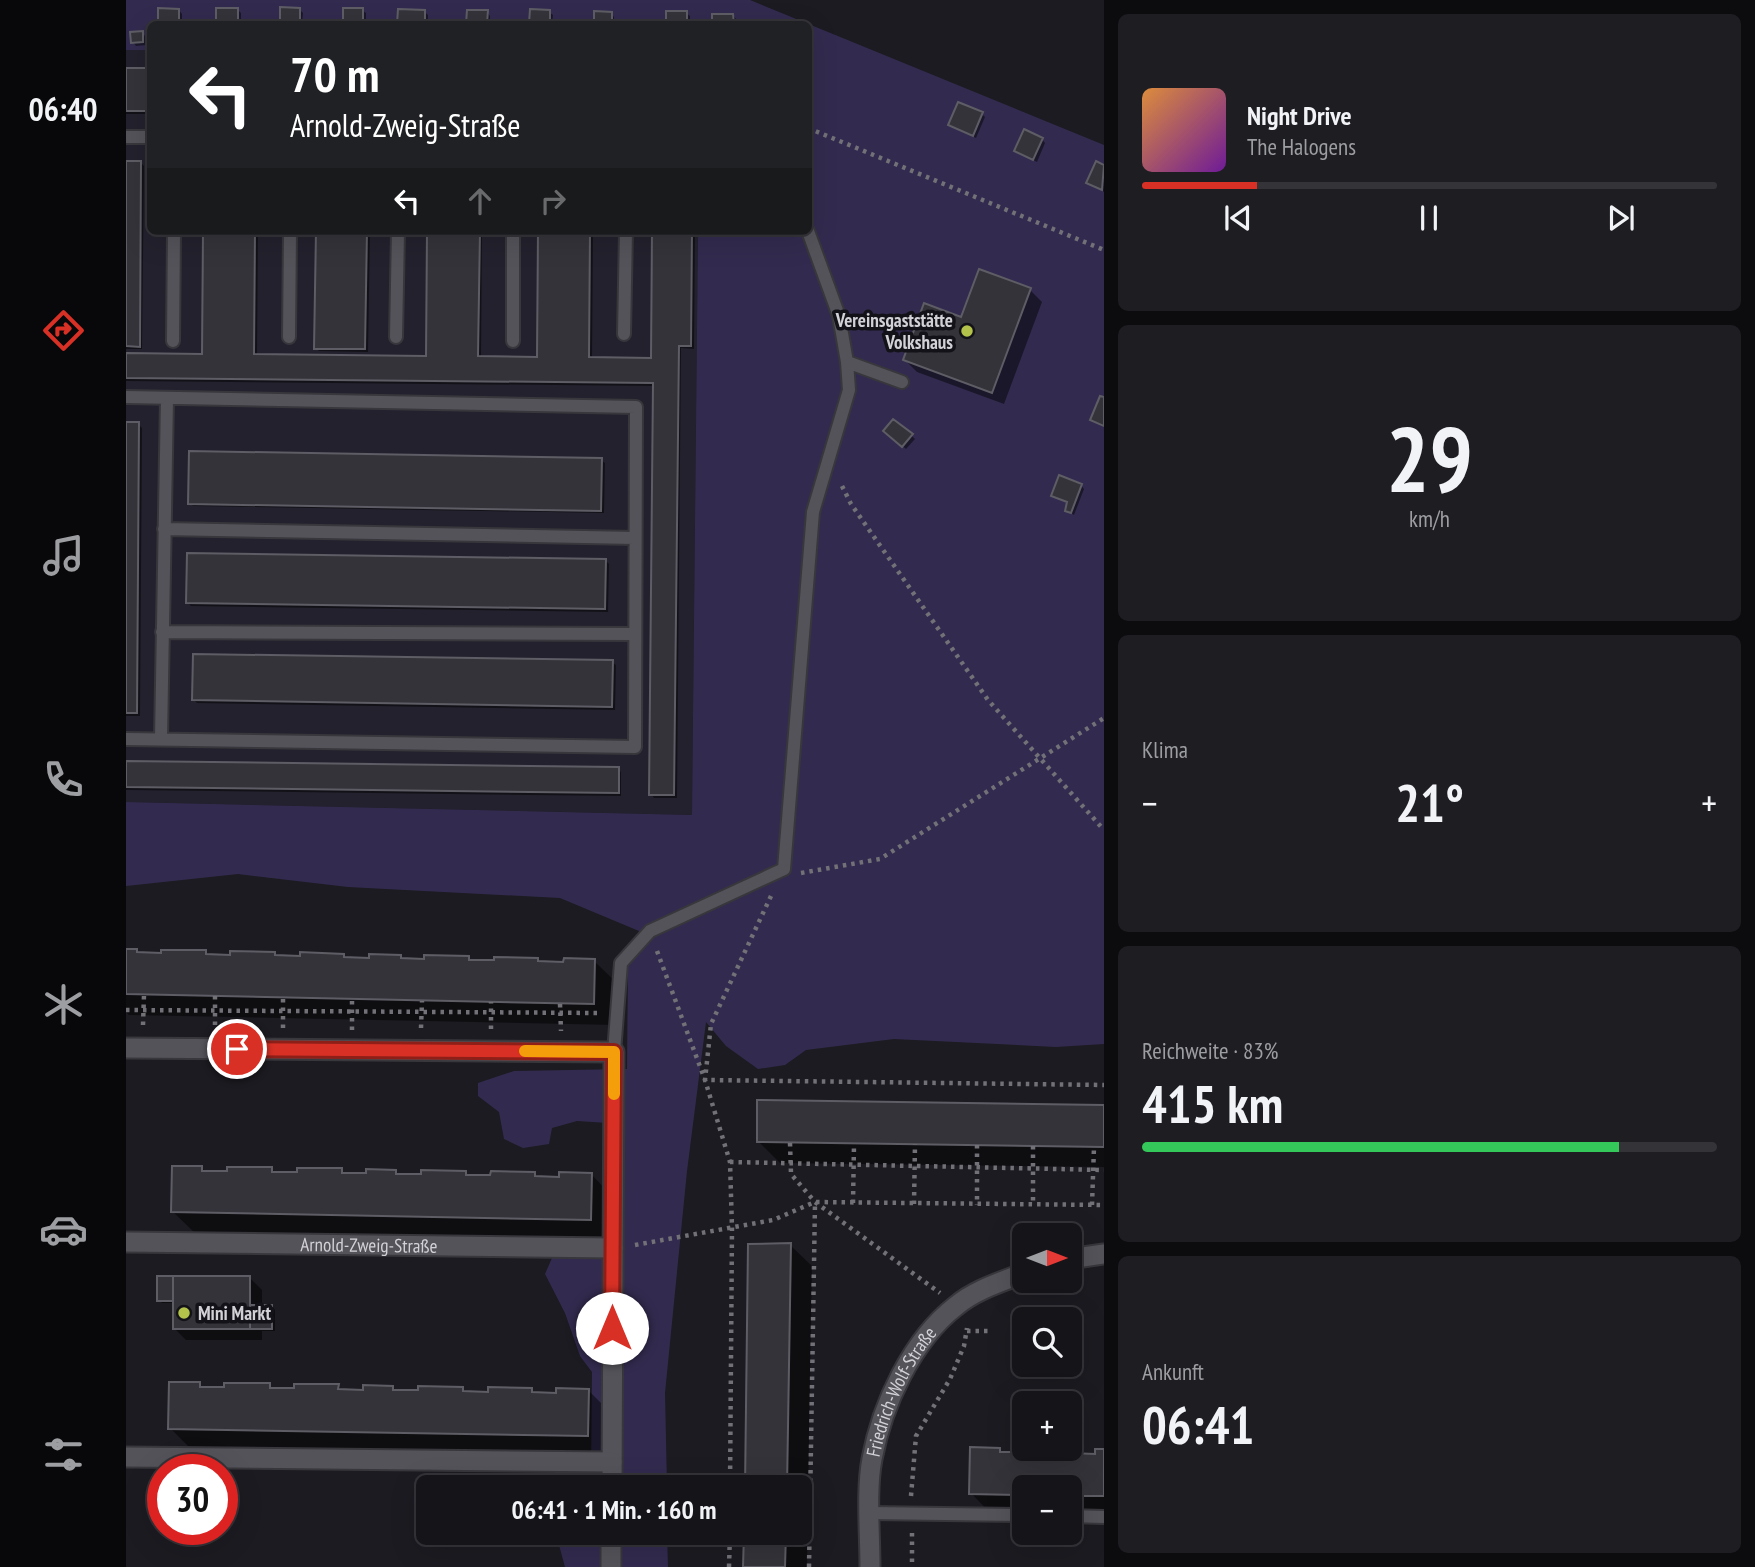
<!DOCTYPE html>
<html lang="de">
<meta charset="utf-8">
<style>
body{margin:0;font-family:"PT Sans Narrow",sans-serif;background:#1e1d22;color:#f1f3f6;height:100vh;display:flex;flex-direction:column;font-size:26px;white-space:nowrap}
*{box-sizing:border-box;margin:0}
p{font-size:23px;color:#9d9ea2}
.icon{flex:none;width:38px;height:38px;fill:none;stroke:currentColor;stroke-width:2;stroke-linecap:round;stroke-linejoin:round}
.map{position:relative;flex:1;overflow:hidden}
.sheet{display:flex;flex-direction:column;gap:14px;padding:14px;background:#0c0b0e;width:651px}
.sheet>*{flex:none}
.banner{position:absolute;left:21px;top:21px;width:665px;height:214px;border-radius:10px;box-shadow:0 7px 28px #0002,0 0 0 2px #343338;background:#202124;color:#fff;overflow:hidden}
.needle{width:46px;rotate:90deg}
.controls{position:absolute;left:886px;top:1223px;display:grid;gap:14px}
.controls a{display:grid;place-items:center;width:70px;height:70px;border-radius:10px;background:#151419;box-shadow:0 7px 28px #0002,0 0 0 2px #343338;font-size:35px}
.speed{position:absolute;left:21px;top:1454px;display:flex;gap:14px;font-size:35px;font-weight:700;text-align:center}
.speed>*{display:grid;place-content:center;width:91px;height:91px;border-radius:50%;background:#151419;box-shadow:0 7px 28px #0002,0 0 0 2px #343338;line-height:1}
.speed .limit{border:10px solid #d22;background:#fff;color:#111}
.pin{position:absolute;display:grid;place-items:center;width:60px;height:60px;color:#fff;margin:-30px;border:4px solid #fff;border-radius:50%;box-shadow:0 2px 7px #0007}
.me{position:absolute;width:77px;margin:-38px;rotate:0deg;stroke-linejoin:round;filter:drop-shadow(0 0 5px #0008)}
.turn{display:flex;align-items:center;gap:24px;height:147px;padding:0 28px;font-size:32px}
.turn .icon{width:91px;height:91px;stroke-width:2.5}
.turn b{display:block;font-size:49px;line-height:60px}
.lanes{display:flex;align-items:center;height:66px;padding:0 28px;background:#0003;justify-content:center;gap:35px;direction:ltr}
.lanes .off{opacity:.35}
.big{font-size:52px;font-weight:600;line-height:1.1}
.sheet .card{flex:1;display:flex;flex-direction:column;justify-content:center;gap:10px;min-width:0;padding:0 24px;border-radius:10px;background:#1e1d22}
.sheet .dial{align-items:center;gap:0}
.dial b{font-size:91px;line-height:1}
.song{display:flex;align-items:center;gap:21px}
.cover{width:84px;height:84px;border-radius:10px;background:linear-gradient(135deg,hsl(30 70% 55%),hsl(280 70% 35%))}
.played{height:7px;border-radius:4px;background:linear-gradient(90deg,#d93025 20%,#343338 20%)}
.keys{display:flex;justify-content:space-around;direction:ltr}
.heat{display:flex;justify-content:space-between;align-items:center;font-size:38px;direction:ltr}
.charge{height:10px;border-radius:5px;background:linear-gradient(90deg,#34c759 83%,#343338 0)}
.trip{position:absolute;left:290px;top:1475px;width:396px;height:70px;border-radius:10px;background:#151419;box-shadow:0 7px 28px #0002,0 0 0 2px #343338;font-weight:600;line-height:70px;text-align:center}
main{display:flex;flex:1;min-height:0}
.menu{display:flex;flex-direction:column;width:126px;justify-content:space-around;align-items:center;background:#08080a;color:#9d9ea2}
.menu .icon{width:49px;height:49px}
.menu .on{color:#d93025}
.menu b{font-size:32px;color:#f1f3f6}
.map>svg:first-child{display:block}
.built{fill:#23212d}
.green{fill:#332b4f}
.shadow{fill:#0007}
.building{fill:#34333a;stroke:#5e5d65;stroke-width:2}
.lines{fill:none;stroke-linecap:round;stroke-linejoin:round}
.service-casing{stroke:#38373c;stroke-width:16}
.minor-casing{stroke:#38373c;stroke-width:23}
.path{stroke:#727177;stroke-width:4.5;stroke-dasharray:3.5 5;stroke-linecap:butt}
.service{stroke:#54535a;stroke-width:12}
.minor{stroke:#54535a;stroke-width:19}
.route-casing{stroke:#8d1f18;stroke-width:18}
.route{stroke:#d93025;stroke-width:12}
.slow{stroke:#f59e0b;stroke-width:12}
.poi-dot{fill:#b3c24b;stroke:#131218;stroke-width:2.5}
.labels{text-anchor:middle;stroke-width:7;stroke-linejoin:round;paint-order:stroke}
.poi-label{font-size:19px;font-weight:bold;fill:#d2d1d6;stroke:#131218;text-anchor:end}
.street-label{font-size:19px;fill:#d2d1d6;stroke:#131218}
</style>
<main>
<nav class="menu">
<b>06:40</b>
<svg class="icon on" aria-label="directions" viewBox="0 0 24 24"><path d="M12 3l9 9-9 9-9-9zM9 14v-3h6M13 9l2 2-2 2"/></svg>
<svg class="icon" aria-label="music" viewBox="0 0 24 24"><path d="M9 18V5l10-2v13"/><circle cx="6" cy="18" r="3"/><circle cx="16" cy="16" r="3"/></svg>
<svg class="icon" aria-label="phone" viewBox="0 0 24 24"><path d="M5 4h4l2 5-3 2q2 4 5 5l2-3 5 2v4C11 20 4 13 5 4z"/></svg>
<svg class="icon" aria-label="climate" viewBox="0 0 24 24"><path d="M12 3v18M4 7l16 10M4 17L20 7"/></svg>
<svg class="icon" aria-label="car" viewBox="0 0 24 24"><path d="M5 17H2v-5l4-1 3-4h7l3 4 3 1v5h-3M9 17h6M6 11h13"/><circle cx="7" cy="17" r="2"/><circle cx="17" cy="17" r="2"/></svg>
<svg class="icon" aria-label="filters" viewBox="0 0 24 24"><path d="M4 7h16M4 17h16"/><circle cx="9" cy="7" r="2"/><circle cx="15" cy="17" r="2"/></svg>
</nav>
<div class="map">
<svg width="978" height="1567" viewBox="0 0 978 1567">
<rect width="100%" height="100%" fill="#1c1b21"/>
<path class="built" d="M0 50H24V231H572L566 815 0 802Z"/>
<path class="green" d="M0 0H624L978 145V1044L930 1047 768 1039 680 1050 659 1065 632 1069 600 1046 580 1022 561 1171 539 1393 541 1487H398L407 1481 465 1473 466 1372 454 1356 439 1313 419 1274 426 1258H498V1124L451 1121 426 1128 423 1144 397 1148 378 1139 373 1112 352 1096V1083L388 1071 501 1069 502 967 513 931 434 898 222 887 112 874 0 886V802L566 815 572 231H682V24H24V50H0Z
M393 1533H541L542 1567H439L433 1545 399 1537Z"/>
<path class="shadow" d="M92 9H111L115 13V24H92Z
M156 9H173L177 13 176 24H156Z
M34 10H53L56 14V24H33Z
M219 10H236L240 13V24H219Z
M273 11 299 12 302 15V24H273Z
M343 11 361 12 364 16V24H342Z
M405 11 423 12 427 15 426 24H405Z
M542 12 560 13 564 16V24H542Z
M470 13H485L488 17V24H470Z
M607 15 610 19V24H588V16Z
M16 33 20 37V45L10 46 7 42Z
M0 69 24 70V114H0Z
M856 114 859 117 850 138 824 125Z
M916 139 919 143 911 162 890 151Z
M0 162 15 163 18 166 16 349H0Z
M971 163 978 167V192L962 182Z
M79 231H132L131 356 301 358 303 231H356L355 358 412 359 414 231H467L466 359 527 360 528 231H569L568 349 555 348 551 798H528L525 794 529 386 0 381V355L78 356Z
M192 231H244L242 352 193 351 190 348Z
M904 290 916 302 878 404 791 372 779 360Z
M0 424H12L16 428 14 716H0Z
M763 434 785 435 789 439 780 449Z
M475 460 479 463 478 513 67 506 64 503Z
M955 485 958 489 948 515 941 510 943 504 927 496Z
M479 560 483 564 482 612 65 606 62 603Z
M486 662 490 665 489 710 71 703 68 700Z
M0 763 492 769 495 772V796L0 790Z
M0 950 10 951 14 954 79 952 83 956 148 954 152 957 217 955 221 959 274 956 277 960 343 958 346 962 411 959 415 963 468 961 490 982 489 1025 3 1015 0 1012Z
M978 1107V1167L654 1163 633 1142Z
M76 1168 80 1172 146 1169 150 1173 215 1170 219 1175 270 1171 274 1176 339 1172 344 1177 408 1173 413 1178 435 1179 465 1174 486 1196V1240L69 1233 47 1212Z
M664 1245 686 1266 681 1567H619L620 1533H674V1488H620Z
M124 1278 136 1290V1307H146L149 1310V1331H136V1340H60L48 1328V1303H36L33 1300Z
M73 1384 77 1388 143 1385 147 1390 212 1386 217 1391H239L267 1387 271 1392 336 1388 341 1393 405 1390 410 1394 432 1395 462 1390 484 1412 483 1456 66 1450 44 1428Z
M873 1449 878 1454 943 1450 948 1455H971L978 1451V1517L943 1516V1488H898V1515H866L845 1493Z"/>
<path class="building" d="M154 7 174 8V24H154Z
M32 8 53 9V24H32Z
M90 8H112V24H90Z
M217 8H237V24H217Z
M272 9 299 10V24H271Z
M404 9 424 10V24H403Z
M341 10H362L361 24H340Z
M468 11 486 12V24H468Z
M540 11H561V24H540Z
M586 14H607L608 24H586Z
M17 31V42L5 43 4 32Z
M0 68H24V111H0Z
M832 102 857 112 847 136 822 125Z
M898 129 917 138 907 160 888 151Z
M0 161H15L14 347 0 346Z
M970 161 978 165 976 190 960 183Z
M77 231H129L128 354 300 356 301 231H354L352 356 411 357 412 231H464L463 357 525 358 526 231H566L565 346H553L548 795H523L527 383 0 378V353L76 354Z
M190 231H241L239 349H188Z
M853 269 905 288 866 393 777 360 798 303 835 317Z
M974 396 978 397V426L964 420Z
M767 419 787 434 776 447 757 431Z
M0 422H13L11 713H0Z
M63 451 476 458 475 511 62 504Z
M933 475 956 484 945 513 939 511 941 502 925 496Z
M61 553 480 559 479 609 60 603Z
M67 654 487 660 486 707 66 700Z
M0 761 493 767V793L0 787Z
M0 949H11V952L35 953V950H80V954L104 955V951L149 952V955L174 956V952L218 954V957L243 958V954L275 955V958L298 959V955L343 956V960H368V957L412 958V961L437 962 438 958 469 959 468 1004 0 994Z
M631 1100 978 1105V1147L631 1142Z
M46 1166H76V1171H101V1167H146V1172H171V1168H216V1173H240V1169L270 1170V1174H295V1170L340 1171V1175H364L365 1171 409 1172V1176L433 1177V1172L466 1173 465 1220 45 1212Z
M665 1243 661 1488H619L622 1244Z
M31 1276H47V1301H31Z
M47 1276H124V1329H47Z
M124 1305H146V1329H124Z
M43 1382H74V1387H98V1383H144V1388H168V1384H213L212 1389 237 1390V1385L267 1386V1390H292V1386L337 1387V1391L362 1392V1387L406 1388V1392L430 1393V1388L463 1389 462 1436 42 1429Z
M844 1447 874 1448V1452H899V1449H944V1453L969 1454V1449H978V1496H943V1488H898V1495L843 1494Z
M618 1533H660L659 1567H617Z"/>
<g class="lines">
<defs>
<path id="service" d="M0 137H24
M387 231V341
M498 334 500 231
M163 337 164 231
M270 337 272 231
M47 341 48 231
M721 362 776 382
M0 397 510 407 509 747 0 739
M38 529 509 538
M36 632 509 634
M35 739 41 398
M488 1052 495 963 524 931 658 869 687 512 723 390 721 362 713 316 682 231
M744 1513 898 1515
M943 1516 978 1517"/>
<g id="minor">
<path d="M0 1048 488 1052 486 1488"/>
<path id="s1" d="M0 1242 487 1248"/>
<path d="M943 1259 978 1254"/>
<path d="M0 1457 486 1462"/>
<path d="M485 1567V1533"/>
<path id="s2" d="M744 1567C744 1534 740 1490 746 1459 756 1405 786 1340 830 1306 849 1290 875 1282 898 1273"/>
</g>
</defs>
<use href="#service" class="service-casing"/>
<use href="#minor" class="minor-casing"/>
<path class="path" d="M682 128 978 250
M716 486 725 504 862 700 978 830
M675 873 754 859 978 718
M645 896 585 1024 579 1080 978 1085
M531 951 579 1080 604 1162 606 1228 604 1488
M89 996V1027
M434 1004 435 1031
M0 1010 473 1013
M17 1025 18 995
M157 1028V998
M295 1028 296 1001
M365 1029V1002
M226 1030V999
M664 1143 665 1174 689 1202 814 1293
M851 1145V1205
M907 1146V1205
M604 1162 978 1170
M727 1203 728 1144
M788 1204 789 1144
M966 1205 968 1147
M509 1245 647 1220 689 1202 978 1205
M841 1331H864
M785 1496 790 1436 824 1379 838 1346 841 1328
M786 1533V1567
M603 1567 604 1533
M683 1567 689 1203"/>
<use href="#service" class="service"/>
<use href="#minor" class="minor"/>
</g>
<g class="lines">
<defs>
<path id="route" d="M111 1049 488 1052 486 1328"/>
</defs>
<use href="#route" class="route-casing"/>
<use href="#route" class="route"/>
<path class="slow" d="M399 1051 488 1052V1094"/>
</g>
<g class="poi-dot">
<circle cx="841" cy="331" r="7"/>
<circle cx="58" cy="1313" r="7"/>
</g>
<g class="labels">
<g class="poi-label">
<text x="827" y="327">Vereinsgaststätte<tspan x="827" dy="22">Volkshaus</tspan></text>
<text x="72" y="1320" text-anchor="start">Mini Markt</text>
</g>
<g class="street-label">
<text dy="7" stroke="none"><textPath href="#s1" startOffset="243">Arnold-Zweig-Straße</textPath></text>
<text dy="7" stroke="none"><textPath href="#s2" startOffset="182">Friedrich-Wolf-Straße</textPath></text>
</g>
</g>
</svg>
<div class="controls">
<a><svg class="needle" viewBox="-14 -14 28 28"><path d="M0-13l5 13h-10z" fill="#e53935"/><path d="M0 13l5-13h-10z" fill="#9d9ea2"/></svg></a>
<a><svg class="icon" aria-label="search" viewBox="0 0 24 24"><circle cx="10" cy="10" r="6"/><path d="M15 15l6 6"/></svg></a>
<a>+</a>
<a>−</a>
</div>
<div class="speed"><div class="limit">30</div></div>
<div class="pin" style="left:111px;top:1049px;background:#d93025"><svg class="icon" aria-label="arrive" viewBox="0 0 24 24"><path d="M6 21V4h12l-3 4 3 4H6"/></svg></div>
<svg class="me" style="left:486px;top:1328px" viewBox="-20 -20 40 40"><circle r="19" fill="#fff"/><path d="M0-13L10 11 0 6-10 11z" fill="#d93025"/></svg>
<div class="trip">06:41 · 1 Min. · 160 m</div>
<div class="banner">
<div class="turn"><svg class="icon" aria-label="left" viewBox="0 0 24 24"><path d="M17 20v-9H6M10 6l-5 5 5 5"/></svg><div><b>70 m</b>Arnold-Zweig-Straße</div></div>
<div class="lanes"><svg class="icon" aria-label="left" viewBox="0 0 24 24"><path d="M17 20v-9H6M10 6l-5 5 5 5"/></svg><svg class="icon off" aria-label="ahead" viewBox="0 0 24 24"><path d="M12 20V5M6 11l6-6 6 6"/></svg><svg class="icon off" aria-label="right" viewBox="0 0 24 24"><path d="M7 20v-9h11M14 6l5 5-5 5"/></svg></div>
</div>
</div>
<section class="sheet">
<div class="card">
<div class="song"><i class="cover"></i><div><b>Night Drive</b><p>The Halogens</p></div></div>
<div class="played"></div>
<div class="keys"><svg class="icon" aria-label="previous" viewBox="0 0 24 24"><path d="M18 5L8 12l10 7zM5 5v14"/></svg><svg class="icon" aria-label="pause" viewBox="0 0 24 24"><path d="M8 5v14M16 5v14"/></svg><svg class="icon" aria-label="next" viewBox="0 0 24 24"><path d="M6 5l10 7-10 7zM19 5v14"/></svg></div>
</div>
<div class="card dial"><b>29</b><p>km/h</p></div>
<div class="card"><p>Klima</p>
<div class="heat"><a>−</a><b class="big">21°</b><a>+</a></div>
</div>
<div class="card"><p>Reichweite · 83%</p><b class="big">415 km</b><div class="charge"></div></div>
<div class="card"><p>Ankunft</p><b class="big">06:41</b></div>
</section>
</main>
